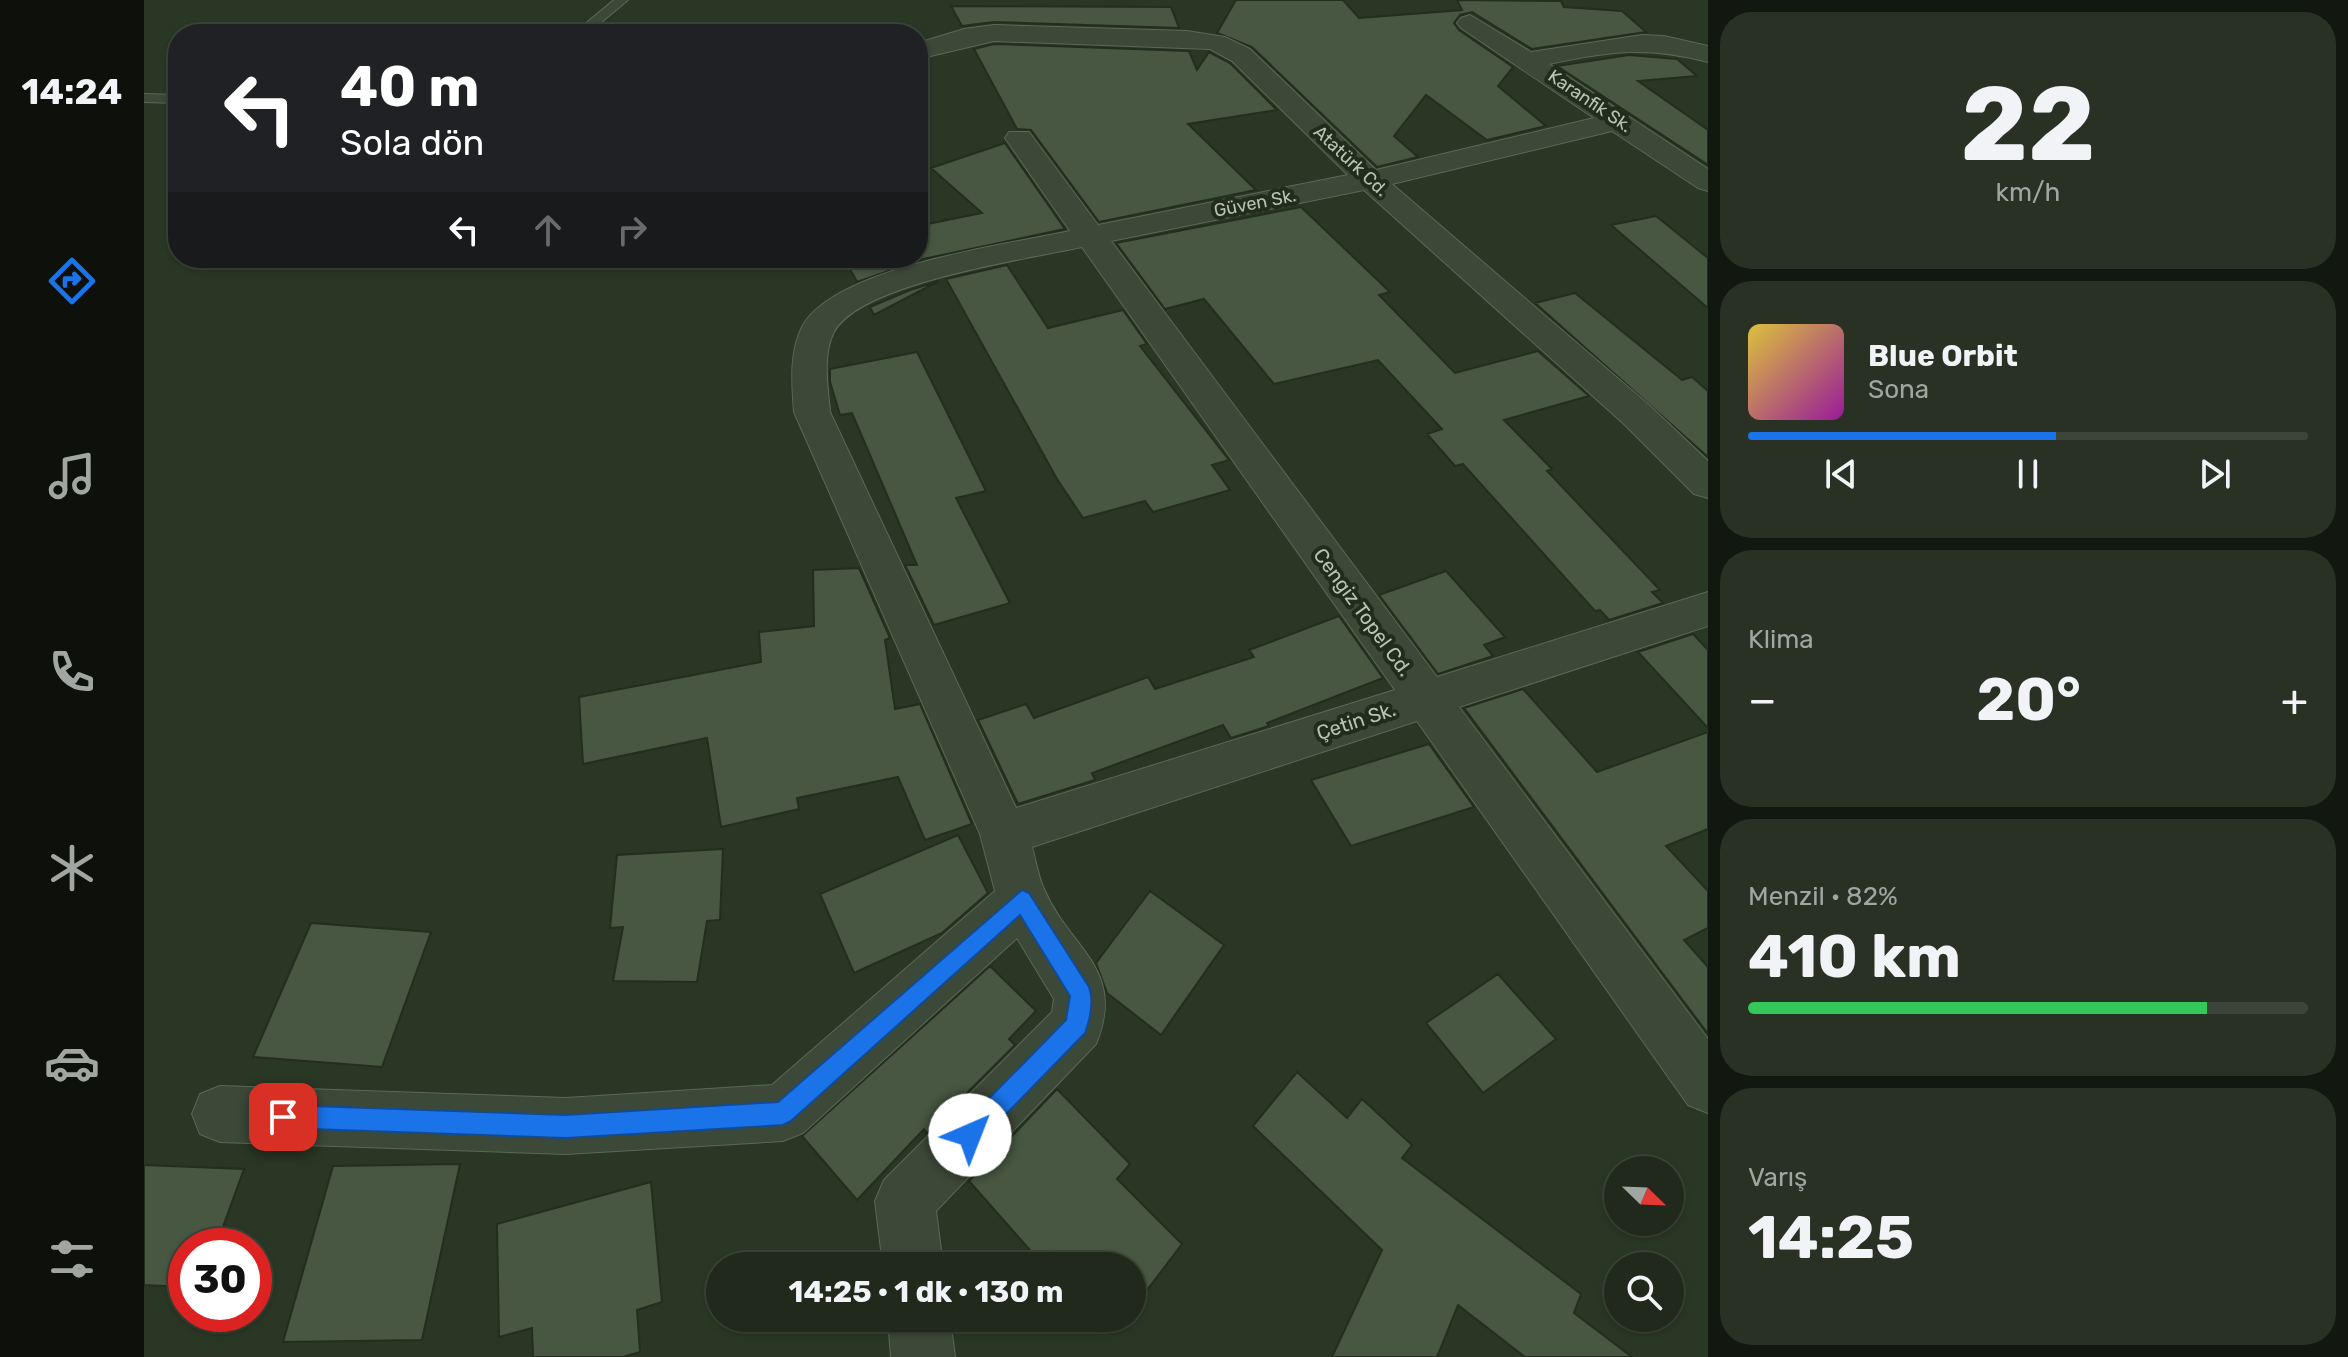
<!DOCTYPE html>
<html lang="tr">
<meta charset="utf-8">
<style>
body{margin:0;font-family:Rubik,sans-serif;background:#283124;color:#f1f3f6;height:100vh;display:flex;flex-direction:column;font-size:30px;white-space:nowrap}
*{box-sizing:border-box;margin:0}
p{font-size:26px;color:#a2a6a3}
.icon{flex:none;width:44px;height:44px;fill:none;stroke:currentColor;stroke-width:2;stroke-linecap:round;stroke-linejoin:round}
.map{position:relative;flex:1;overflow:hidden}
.panel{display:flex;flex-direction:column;gap:12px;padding:12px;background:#12170f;width:640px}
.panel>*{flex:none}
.banner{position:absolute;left:24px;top:24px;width:760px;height:244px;border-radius:32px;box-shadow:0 2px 6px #0004,0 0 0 2px #3d453a;background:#202124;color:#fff;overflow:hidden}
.needle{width:52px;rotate:113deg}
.fabs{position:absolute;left:1460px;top:1156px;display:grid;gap:16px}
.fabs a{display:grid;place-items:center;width:80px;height:80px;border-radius:50%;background:#20291b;box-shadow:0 2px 6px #0004,0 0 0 2px #3d453a;font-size:40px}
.speed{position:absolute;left:24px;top:1228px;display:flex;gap:16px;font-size:40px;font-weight:700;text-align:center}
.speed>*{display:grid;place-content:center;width:104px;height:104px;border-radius:50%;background:#20291b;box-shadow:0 2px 6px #0004,0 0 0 2px #3d453a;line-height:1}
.speed .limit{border:12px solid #d22;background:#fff;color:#111}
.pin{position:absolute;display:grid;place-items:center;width:68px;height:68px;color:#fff;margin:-34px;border-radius:16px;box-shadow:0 4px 12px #0006}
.me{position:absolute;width:88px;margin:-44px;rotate:44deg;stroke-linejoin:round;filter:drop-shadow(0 0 6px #0008)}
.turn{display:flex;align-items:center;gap:28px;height:168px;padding:0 40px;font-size:36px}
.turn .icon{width:104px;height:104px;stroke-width:2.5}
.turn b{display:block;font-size:56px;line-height:68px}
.lanes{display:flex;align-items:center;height:76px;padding:0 40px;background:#0003;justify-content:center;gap:40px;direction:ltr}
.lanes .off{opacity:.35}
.big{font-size:60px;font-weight:700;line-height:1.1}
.panel .widget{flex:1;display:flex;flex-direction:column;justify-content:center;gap:12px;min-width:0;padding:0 28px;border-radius:32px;background:#283124}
.panel .dial{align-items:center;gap:0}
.dial b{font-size:104px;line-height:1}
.song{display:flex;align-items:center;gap:24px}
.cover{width:96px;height:96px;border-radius:12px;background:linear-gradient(135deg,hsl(50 70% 55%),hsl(300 70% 35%))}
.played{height:8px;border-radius:4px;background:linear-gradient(90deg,#1a73e8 55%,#3d453a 55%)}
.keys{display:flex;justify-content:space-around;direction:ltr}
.heat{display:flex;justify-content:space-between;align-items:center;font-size:44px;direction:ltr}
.charge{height:12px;border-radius:6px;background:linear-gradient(90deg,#34c759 82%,#3d453a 0)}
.trip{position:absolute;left:562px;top:1252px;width:440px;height:80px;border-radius:40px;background:#20291b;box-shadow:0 2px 6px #0004,0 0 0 2px #3d453a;font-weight:700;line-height:80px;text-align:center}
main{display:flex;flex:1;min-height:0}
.tabs{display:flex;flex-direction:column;width:144px;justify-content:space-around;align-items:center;background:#0d100b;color:#a2a6a3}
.tabs .icon{width:56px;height:56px}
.tabs .on{color:#1a73e8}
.tabs b{font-size:36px;color:#f1f3f6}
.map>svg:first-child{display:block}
.building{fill:#475741;stroke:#232e1f;stroke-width:2}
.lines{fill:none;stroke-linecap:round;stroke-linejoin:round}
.lane-casing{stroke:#5c6858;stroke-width:2}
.street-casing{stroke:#5c6858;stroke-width:2}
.lane{fill:#3c4838;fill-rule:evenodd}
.street{fill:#3c4838;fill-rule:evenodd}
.route{fill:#1a73e8;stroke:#114b97;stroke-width:2}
.labels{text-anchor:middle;stroke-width:8;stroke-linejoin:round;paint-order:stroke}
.far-street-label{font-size:18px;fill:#b7c4b3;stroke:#212c1d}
.street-label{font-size:20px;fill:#b7c4b3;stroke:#212c1d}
</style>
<main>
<nav class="tabs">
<b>14:24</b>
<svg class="icon on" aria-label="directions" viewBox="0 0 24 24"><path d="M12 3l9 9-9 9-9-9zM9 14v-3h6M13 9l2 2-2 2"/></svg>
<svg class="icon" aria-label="music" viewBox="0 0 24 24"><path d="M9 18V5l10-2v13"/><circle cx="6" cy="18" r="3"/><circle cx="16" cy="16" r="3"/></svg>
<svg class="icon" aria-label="phone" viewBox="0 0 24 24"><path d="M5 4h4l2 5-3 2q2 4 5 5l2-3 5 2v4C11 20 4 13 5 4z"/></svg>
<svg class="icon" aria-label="climate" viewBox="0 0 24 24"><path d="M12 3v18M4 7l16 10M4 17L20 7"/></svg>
<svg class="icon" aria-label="car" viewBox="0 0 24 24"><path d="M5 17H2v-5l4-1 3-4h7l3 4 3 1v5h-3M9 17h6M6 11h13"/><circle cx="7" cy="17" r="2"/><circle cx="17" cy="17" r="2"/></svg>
<svg class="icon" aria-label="filters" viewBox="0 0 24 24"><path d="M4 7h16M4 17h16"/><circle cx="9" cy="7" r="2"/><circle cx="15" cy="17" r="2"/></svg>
</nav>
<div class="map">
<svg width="1564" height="1357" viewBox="0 0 1564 1357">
<rect width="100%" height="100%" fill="#2a3724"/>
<path class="building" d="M1092 0H1199L1215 18 1318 10 1313 0 1417 1 1420 7 1478 11 1502 32 1388 49 1328 12 1316 15 1310 23 1315 30 1369 67 1354 86 1402 126 1343 140 1282 95 1250 136 1274 157 1233 167 1108 47 1073 33Z
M807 6 1027 7 1035 28 850 22 818 26Z
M850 44 1045 51 1053 70 1065 52 1086 63 1133 110 1044 124 1112 190 955 222 887 130 873 129 830 49Z
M1485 55 1533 59 1553 76 1494 81 1564 130V165L1413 66Z
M861 143 921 229 779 259 713 282 700 258H774V226L838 213 787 168Z
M1157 207 1246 292 1235 295 1311 373 1394 351 1445 396 1360 420 1408 469 1403 471 1516 590 1508 592 1519 603 1465 620 1456 610 1451 611 1319 464 1311 466 1283 434 1298 429 1234 360 1130 384 1060 299 1021 309 972 243Z
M1512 216 1564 258V308L1467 225Z
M863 265 904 328 979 310 1003 344 996 346 1085 460 1068 465 1086 490 1009 512 1001 501 939 518 913 479 802 279Z
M795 281 730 315 726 307 766 290Z
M1431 293 1538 380 1548 377 1564 391V457L1391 303Z
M773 352 842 491 812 498 866 603 790 625 761 565H773L708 413 696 415 686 382V369Z
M715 568 746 638 741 640 751 709 776 704 828 824 781 840 754 777 653 798 655 809 577 827 563 738 439 764 435 697 617 662 615 632 670 626 669 570Z
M1302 571 1361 637 1340 645 1349 656 1294 674 1235 595Z
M1195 616 1239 678 1123 723 1125 726 1087 738 1079 725 948 773 951 780 874 804 834 720 882 704 890 718 1004 677 1011 689 1110 657 1105 650Z
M1549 634 1564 650V728L1494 652Z
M1379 689 1453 772 1564 732V829L1522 846 1564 891V928L1540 940 1564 967V1034L1320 708Z
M1285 744 1330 807 1207 846 1167 780Z
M814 835 844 893 798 933 710 973 676 894Z
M579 849 576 920 563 921 553 982 469 981 479 927 466 928 473 855Z
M1006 891 1080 945 1017 1035 963 993 952 963Z
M167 923 287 932 238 1067 109 1057Z
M846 966 892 1011 865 1039 871 1045 783 1133 780 1129 713 1200 658 1136Z
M1354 974 1412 1039 1339 1093 1282 1023Z
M1153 1072 1203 1118 1218 1099 1268 1145 1258 1158 1437 1294 1430 1313 1488 1357H1381L1314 1305 1293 1357H1188L1238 1250 1109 1126Z
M913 1089 986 1164 973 1179 1038 1244 988 1310V1266H925L911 1251 899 1265 825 1181Z
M316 1164 278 1340 139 1342 189 1166Z
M0 1165 100 1169 72 1246H42V1287L0 1285Z
M507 1182 518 1302 493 1310 496 1352 479 1357H389L388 1328 355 1337 353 1224Z"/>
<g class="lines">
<defs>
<path id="lane" d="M470 0H484L443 34H429Z
M0 94 34 95V103L0 102Z"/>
<path id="street" d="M1326 15 1387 52 1498 35 1520 36 1564 46V62C1502 46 1467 51 1405 64L1564 169V191L1554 188 1468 131 1248 184 1506 406 1564 461V498L1550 494 1480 424 1220 190 967 241 1293 677 1564 592V626L1315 707 1564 1039V1113L1544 1105 1273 721 888 847C892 861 894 876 900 889 926 950 983 968 952 1044L792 1211 799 1266H739L731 1201 740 1180 908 1012 910 999 873 938 659 1133 639 1141 422 1154 76 1142 56 1134 48 1114 56 1094 76 1086 422 1098 628 1085 851 891 836 834 650 412C648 384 645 353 658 327 690 267 862 245 926 231L861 138 865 132H885L954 225 1204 175 1088 61 1066 49 850 41 774 59V43L820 29 850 25 1043 31 1081 37 1106 49 1232 170 1450 118 1317 28 1313 23 1317 18ZM938 247 1251 690 872 808 686 412C684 388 678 355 690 332 716 283 883 259 938 247Z
M744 1318H806L811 1357H747Z"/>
</defs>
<use href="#lane" class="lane-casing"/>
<use href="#street" class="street-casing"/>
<use href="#lane" class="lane"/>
<use href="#street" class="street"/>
</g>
<path class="route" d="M878 890 885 893 945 987C950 1000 946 1020 941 1033L834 1143 826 1147 817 1143 814 1135 817 1127 922 1020 926 996 876 915 647 1121 639 1125 422 1138 139 1128 131 1125 127 1117 131 1108 139 1105 422 1115 634 1102Z"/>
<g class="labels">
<g class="far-street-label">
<text transform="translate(1446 101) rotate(34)" y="6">Karanfik Sk.</text>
<text transform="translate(1207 161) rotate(43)" y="6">Atatürk Cd.</text>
<text transform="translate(1111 203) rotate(-11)" y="6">Güven Sk.</text>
</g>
<g class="street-label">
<text transform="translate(1219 612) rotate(54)" y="7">Cengiz Topel Cd.</text>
<text transform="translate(1212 721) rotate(-18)" y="7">Çetin Sk.</text>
</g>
</g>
</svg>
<div class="fabs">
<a><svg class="needle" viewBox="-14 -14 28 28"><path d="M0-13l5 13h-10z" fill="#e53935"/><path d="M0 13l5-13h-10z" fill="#a2a6a3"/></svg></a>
<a><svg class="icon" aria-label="search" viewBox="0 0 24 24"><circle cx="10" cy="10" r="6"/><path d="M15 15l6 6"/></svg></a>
</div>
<div class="speed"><div class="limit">30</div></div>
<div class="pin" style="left:139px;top:1117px;background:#d93025"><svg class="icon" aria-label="arrive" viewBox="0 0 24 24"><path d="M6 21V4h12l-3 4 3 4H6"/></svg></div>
<svg class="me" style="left:826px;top:1135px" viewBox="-20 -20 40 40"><circle r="19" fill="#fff"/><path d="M0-13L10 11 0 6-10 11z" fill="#1a73e8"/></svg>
<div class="trip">14:25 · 1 dk · 130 m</div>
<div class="banner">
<div class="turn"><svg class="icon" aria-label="left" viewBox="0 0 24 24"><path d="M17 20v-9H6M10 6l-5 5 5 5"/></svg><div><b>40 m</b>Sola dön</div></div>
<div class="lanes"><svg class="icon" aria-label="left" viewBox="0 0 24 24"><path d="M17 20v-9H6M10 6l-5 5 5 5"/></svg><svg class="icon off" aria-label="ahead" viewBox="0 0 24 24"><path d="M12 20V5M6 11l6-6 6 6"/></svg><svg class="icon off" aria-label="right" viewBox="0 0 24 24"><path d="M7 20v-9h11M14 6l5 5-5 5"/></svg></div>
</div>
</div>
<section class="panel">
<div class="widget dial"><b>22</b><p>km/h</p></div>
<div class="widget">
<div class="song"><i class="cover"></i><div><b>Blue Orbit</b><p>Sona</p></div></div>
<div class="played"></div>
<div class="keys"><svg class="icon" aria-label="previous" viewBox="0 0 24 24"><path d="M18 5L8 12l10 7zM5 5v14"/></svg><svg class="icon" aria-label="pause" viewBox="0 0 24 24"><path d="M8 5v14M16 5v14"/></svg><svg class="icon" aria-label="next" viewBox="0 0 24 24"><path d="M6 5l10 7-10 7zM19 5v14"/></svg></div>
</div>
<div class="widget"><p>Klima</p>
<div class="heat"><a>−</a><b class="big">20°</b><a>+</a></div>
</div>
<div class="widget"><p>Menzil · 82%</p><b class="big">410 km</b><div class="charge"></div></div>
<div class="widget"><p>Varış</p><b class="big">14:25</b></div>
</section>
</main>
